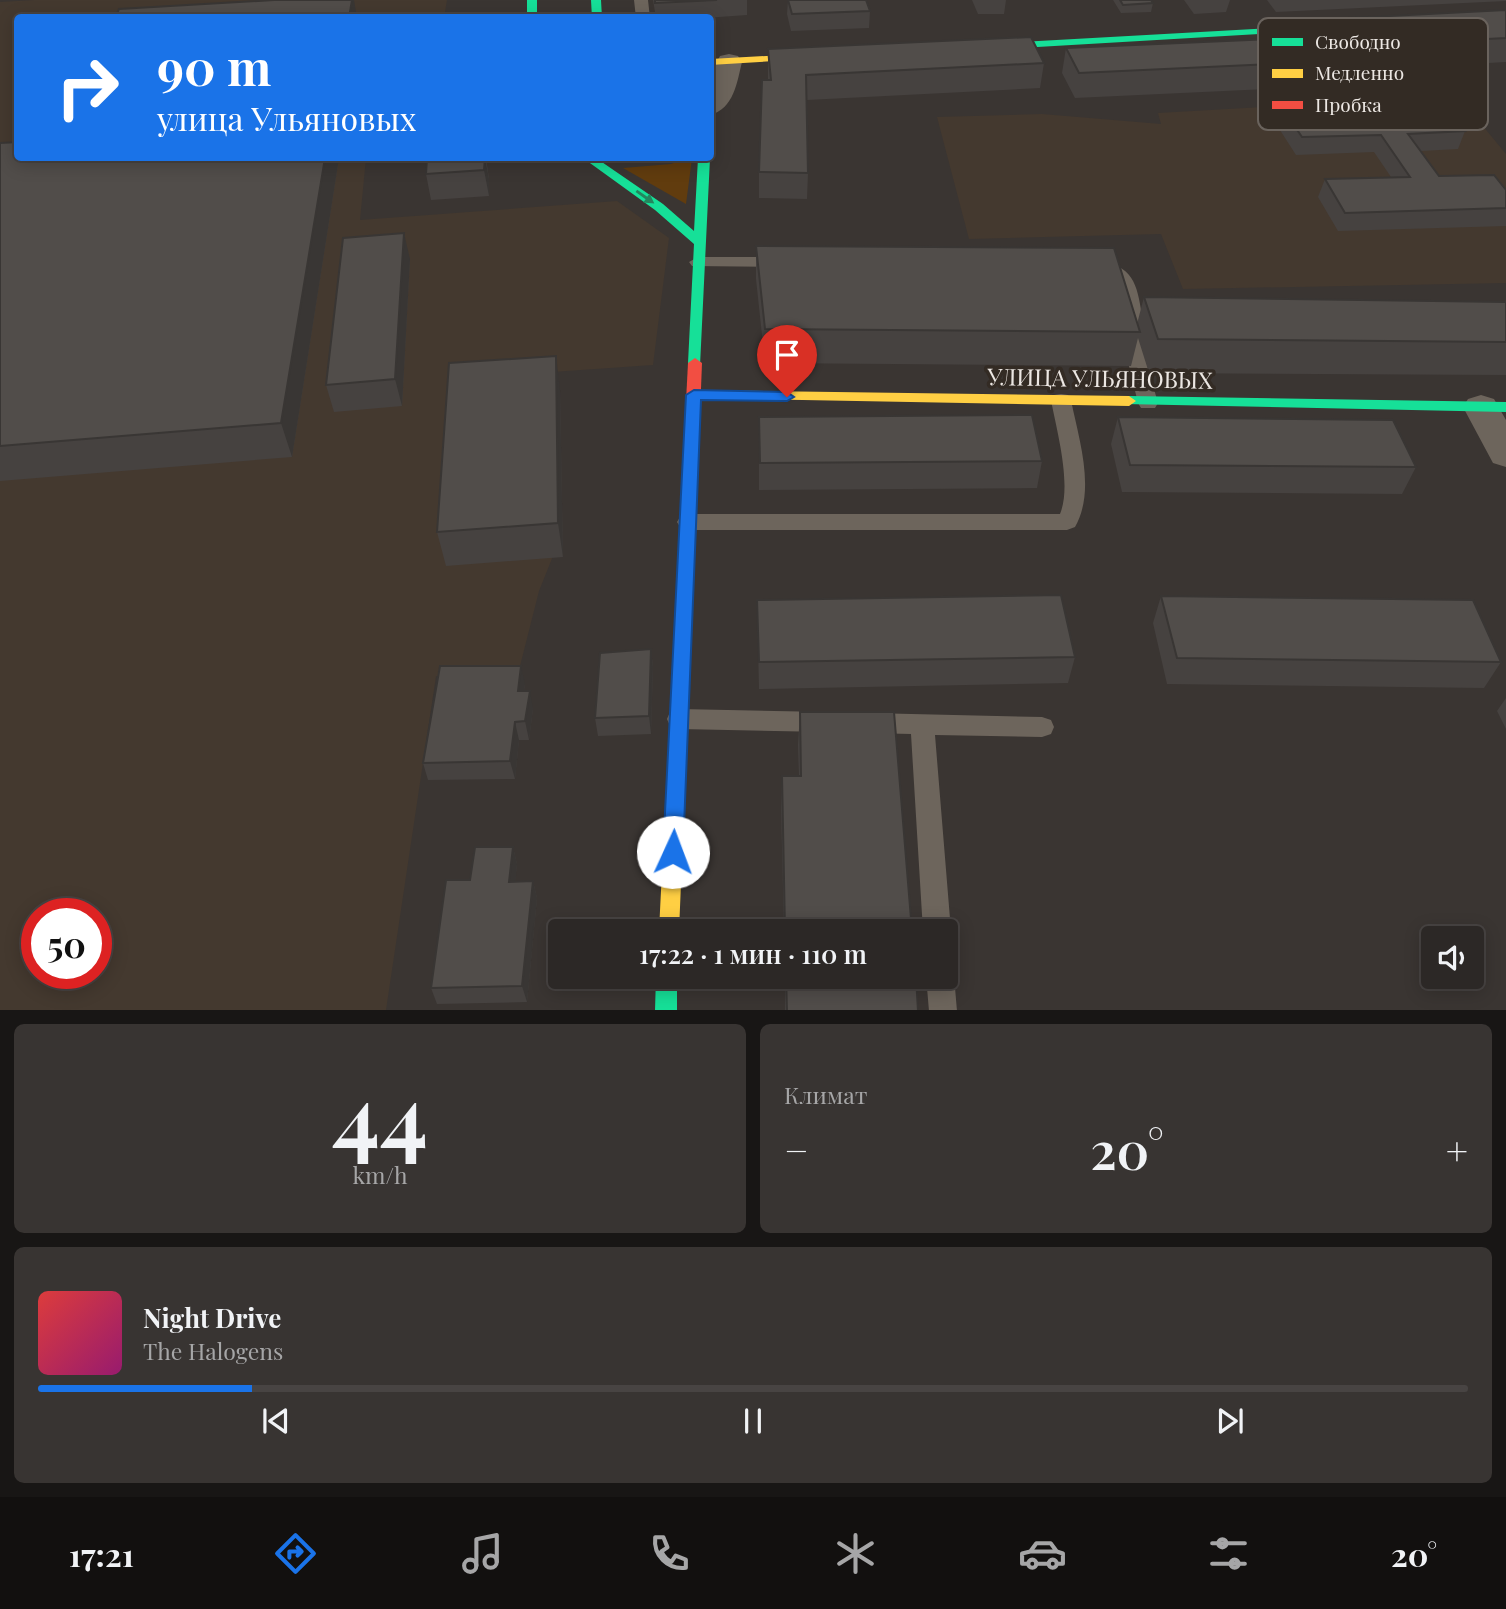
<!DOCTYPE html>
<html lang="ru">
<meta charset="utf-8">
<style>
body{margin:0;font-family:"Playfair Display",serif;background:#383432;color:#f1f3f6;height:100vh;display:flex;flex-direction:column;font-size:26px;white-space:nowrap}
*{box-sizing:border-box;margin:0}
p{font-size:23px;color:#a6a6a7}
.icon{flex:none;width:38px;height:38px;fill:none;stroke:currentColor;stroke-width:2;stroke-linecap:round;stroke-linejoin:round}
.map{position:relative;height:1010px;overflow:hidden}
.drawer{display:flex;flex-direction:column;gap:14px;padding:14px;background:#181615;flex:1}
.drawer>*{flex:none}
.hud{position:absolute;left:14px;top:14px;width:700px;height:147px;border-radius:7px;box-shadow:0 4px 18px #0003,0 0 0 2px #484443;background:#1a73e8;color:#fff;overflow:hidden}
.buttons{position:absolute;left:1421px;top:926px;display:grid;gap:14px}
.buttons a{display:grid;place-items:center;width:63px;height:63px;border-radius:7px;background:#2c2826;box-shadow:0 4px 18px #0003,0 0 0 2px #484443;font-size:35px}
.speed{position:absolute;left:21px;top:898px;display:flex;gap:14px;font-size:35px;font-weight:700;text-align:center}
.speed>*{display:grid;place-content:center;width:91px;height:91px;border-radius:50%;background:#2c2826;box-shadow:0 4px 18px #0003,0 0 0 2px #484443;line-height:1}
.speed .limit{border:10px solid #d22;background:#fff;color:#111}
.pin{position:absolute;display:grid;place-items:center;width:60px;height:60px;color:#fff;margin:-72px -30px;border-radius:50% 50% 50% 0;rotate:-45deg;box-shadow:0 0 7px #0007}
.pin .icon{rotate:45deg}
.me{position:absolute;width:77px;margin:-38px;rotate:2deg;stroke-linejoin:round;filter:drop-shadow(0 0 5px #0008)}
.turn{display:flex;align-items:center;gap:24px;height:147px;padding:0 28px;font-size:32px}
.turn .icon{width:91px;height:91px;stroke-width:2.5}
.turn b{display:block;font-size:49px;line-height:60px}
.big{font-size:52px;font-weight:600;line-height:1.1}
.drawer .card{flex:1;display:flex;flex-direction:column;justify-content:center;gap:10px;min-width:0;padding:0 24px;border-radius:10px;background:#383432}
.drawer .dial{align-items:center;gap:0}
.dial b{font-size:91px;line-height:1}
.song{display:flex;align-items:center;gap:21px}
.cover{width:84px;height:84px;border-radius:10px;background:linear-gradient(135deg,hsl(0 70% 55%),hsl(320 70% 35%))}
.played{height:7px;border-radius:4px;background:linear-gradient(90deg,#1a73e8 15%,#484443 15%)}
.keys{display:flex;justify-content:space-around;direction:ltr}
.heat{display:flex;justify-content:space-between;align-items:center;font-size:38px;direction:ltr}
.drawer .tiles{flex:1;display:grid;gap:14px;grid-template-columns:1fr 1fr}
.card:last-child{grid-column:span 2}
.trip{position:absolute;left:548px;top:919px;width:410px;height:70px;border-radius:7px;background:#2c2826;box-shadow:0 4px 18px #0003,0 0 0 2px #484443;font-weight:600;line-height:70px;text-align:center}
.menu{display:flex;height:112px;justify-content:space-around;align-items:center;background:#12100f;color:#a6a6a7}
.menu .icon{width:49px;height:49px}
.menu .current{color:#1a73e8}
.menu b{font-size:32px;color:#f1f3f6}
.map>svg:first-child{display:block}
.built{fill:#44392f;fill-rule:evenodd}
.green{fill:#613c0e}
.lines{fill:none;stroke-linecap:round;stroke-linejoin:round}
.lane{fill:#6d655c;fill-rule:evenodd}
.street{fill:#6d655c;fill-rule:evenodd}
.fast{fill:#16e098;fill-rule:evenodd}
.slow{fill:#ffcf43;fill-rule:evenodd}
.jam{fill:#f24e42;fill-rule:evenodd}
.wall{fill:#464240}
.shaded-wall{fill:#393634}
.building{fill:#514d4a;stroke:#393634;stroke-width:2}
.oneway{fill:#24865e}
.route{fill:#1a73e8;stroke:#114b97;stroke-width:2}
.labels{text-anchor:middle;stroke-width:7;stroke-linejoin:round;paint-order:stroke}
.street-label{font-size:23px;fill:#ece7e3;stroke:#332b24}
.key{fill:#332b24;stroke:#6a635d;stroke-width:2}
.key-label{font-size:19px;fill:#ece7e3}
</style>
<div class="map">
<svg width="1506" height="1011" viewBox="0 0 1506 1011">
<rect width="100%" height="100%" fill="#3a3532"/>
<path class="built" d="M35 0H447L444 18H18V158H366L360 220 617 201 669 238 653 365 552 372 553 556 539 591 517 678 436 676 386 1010H0V2ZM37 914H96V973H37Z
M1458 96 1506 154V283L1183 289 1161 234 969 239 937 117 1042 114 1161 124 1158 113Z"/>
<path class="green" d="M687 158H692L686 204 623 168 671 164Z"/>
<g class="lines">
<path class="lane" d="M634 0H648L650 18H636Z
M698 257H785L794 262 785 267 692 266 689 262Z
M1097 259C1133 267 1137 282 1142 316L1149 321 1146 325 1136 326 1158 403 1155 408H1141L1138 403 1120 329 1126 324 1117 283 1110 274 1091 268 1088 264Z
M1061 394 1068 395 1071 400C1079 440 1096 490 1075 527L1067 530H688L680 527 677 522 680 517 688 514H1060C1072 485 1057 432 1051 400L1054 395Z
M679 709 826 712 835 715 838 722 835 729 826 732 679 729 670 726 667 719 670 712Z
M869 713 1042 717 1051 720 1054 727 1051 734 1042 737 935 735 951 931 945 941V931H923L911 734 869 733 860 730 857 723 860 716Z
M945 965 950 967 954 976 957 1011H929L926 976H945Z"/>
<path class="street" d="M729 54 738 56 742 62C737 82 734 109 710 115 710 95 708 74 720 56Z
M1481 395 1494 399 1506 420V467L1493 463 1463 407 1468 399Z"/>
<path class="fast" d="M527 0H537V18H527Z
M591 0H601L602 18H592Z
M1361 23 1366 26 1365 28 984 50 979 47 984 44Z
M583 158H596L663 204 694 231 698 158H710L700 366 695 368 688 363 694 244 655 210Z
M1129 396 1506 402V412L1124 404 1122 401Z
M656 976H677V1011H655Z"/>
<path class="slow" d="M819 53 823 54V58L710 65V59Z
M693 390 1129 396 1136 401 1129 406 688 398 686 395Z
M681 662 687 664 690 669 679 931H659L672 669 675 664Z"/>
<path class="jam" d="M695 358 702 363 690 669 687 674 681 676 675 674 672 669 688 363Z"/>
</g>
<path class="wall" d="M653 0H747V15L705 18H656Z
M788 0H866L870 11 869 28 791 31 787 14Z
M972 0H1006L1004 14H978Z
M1113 0H1151L1153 3 1151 12 1121 13Z
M1184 0H1230L1226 12 1194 14Z
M1267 0H1506V1L1276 12Z
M1506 10V62L1326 72 1304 44 1311 20Z
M1066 48 1316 62 1308 87 1075 98 1062 73Z
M768 49 1044 63 1040 88 807 100 808 173 807 199 759 198V172L768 80Z
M1283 109 1465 131 1458 149 1421 151 1439 176 1506 190V226L1338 231 1318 197 1325 179 1391 177 1374 152 1296 155 1278 127Z
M0 143 339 158 292 457 0 481Z
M486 158 489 179V196L431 200 426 174Z
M756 246 1137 324 1144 297 1506 302V375L1149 373 1138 338 1131 366 765 363 756 279Z
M410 259 402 406 334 412 326 385Z
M560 390 563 557 446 566 437 532Z
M759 417 1042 461 1037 488 759 490Z
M1118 417 1416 467 1402 494 1122 492 1111 444Z
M1161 596 1501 662 1484 688 1167 684 1153 623Z
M757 600 1075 657 1068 683 759 689Z
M651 649 653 667 651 734 598 736 595 718Z
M525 684 524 691 533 709 529 740H519L515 779 428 780 423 763Z
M1506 698V729L1497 711Z
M800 712 912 931H784L781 808 782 776H799L798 745Z
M513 847 517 864 515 882 533 881 537 898 527 1002 437 1004 431 988 470 880Z
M785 976H916L918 1011H785Z"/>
<path class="shaded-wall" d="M352 0H354L357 18H349Z
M325 158H339L292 457 281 423Z
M485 158 489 179V196L484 170Z
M404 233 410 259 402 406 395 379Z
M556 356 560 390 563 557 558 523Z
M651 649 653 667 651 734 649 716Z
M521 666 525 684 522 709 518 691Z
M530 691 533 709 529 740 525 721Z
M515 722 519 740 515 779 510 761Z
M513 847 517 864 514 899 509 882Z
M533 881 537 898 527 1002 522 986Z"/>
<path class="building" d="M274 0H352L349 18H115L119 9Z
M655 0H717L655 3Z
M788 0H866L870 11 792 14Z
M1120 0H1151L1153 3 1123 5Z
M1506 10V38L1334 47 1311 20Z
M1031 37 1044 63 806 75 808 173 759 172 762 80H771L768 49Z
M1297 38 1316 62 1079 73 1066 48Z
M1442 103 1465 131 1408 134 1439 176 1494 175 1506 190V208L1345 213 1325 179 1410 177 1381 135 1302 137 1283 109Z
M18 142V158H325L281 423 0 446V143Z
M427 158H485L484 170 426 174Z
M404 233 395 379 326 385 343 238Z
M756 246 1114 248 1140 332 765 329Z
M1144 297 1506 302V342L1158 339Z
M556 356 558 523 437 532 449 363Z
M1032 415 1042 461 760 463 759 417Z
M1118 417 1393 420 1416 467 1130 465Z
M1061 595 1075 657 759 662 757 600Z
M1161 596 1473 600 1501 662 1177 658Z
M651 649 649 716 595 718 600 653Z
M440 666H521L518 691H530L525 721 515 722 510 761 423 763Z
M800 712H894L912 931H785L782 776H801Z
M475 847H513L509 882 533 881 522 986 431 988 446 880H470Z
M786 976H916L918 1011H787Z"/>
<defs><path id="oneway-solid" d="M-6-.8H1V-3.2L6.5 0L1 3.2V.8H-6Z" transform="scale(1.75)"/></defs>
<use class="oneway" href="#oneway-solid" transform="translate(645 197) rotate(35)"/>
<path class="route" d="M694 390 787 392 794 397 787 401 701 400 683 852 680 858 673 860 666 858 663 852 686 395Z"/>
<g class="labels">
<g class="street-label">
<text transform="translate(1100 379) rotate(1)" y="8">УЛИЦА УЛЬЯНОВЫХ</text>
</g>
</g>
<rect x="1258" y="18" width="230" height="112" rx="10" class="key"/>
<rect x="1272" y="38" width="31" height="8" fill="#16e098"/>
<rect x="1272" y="69" width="31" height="9" fill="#ffcf43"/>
<rect x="1272" y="101" width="31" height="8" fill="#f24e42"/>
<g class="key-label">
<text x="1315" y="49">Свободно</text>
<text x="1315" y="80">Медленно</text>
<text x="1315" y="112">Пробка</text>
</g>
</svg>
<div class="buttons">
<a><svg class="icon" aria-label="sound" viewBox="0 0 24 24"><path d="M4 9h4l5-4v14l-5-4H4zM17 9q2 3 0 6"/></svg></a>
</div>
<div class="speed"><div class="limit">50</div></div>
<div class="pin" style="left:787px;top:397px;background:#d93025"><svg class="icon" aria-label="arrive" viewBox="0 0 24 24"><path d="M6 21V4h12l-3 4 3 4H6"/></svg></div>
<svg class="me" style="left:673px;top:852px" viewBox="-20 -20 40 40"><circle r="19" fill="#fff"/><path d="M0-13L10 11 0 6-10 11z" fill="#1a73e8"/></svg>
<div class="trip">17:22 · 1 мин · 110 m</div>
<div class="hud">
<div class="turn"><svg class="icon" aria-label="right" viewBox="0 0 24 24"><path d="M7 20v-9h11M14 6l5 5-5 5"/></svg><div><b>90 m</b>улица Ульяновых</div></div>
</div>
</div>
<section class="drawer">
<div class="tiles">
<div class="card dial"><b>44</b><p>km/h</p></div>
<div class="card"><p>Климат</p>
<div class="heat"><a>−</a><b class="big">20°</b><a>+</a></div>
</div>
<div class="card">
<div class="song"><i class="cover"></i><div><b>Night Drive</b><p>The Halogens</p></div></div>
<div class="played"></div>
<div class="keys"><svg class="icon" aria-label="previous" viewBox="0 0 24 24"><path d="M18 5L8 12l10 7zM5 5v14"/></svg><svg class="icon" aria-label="pause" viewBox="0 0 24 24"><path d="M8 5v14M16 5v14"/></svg><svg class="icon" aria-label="next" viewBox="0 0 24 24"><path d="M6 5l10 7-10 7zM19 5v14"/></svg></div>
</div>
</div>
</section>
<nav class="menu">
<b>17:21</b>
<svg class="icon current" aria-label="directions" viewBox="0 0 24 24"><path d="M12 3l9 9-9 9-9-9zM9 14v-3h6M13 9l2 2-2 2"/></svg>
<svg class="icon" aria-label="music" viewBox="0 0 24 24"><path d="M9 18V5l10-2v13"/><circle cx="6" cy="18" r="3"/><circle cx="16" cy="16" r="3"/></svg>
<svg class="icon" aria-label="phone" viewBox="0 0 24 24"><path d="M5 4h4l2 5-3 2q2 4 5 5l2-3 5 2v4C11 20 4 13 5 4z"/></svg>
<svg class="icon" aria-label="climate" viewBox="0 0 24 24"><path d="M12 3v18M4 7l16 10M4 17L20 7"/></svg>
<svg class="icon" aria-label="car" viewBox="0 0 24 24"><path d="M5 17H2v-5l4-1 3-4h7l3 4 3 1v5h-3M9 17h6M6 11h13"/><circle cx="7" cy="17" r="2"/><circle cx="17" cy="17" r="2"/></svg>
<svg class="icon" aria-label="filters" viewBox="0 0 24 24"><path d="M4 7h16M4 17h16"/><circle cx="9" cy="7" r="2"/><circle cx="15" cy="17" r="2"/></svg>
<b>20°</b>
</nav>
